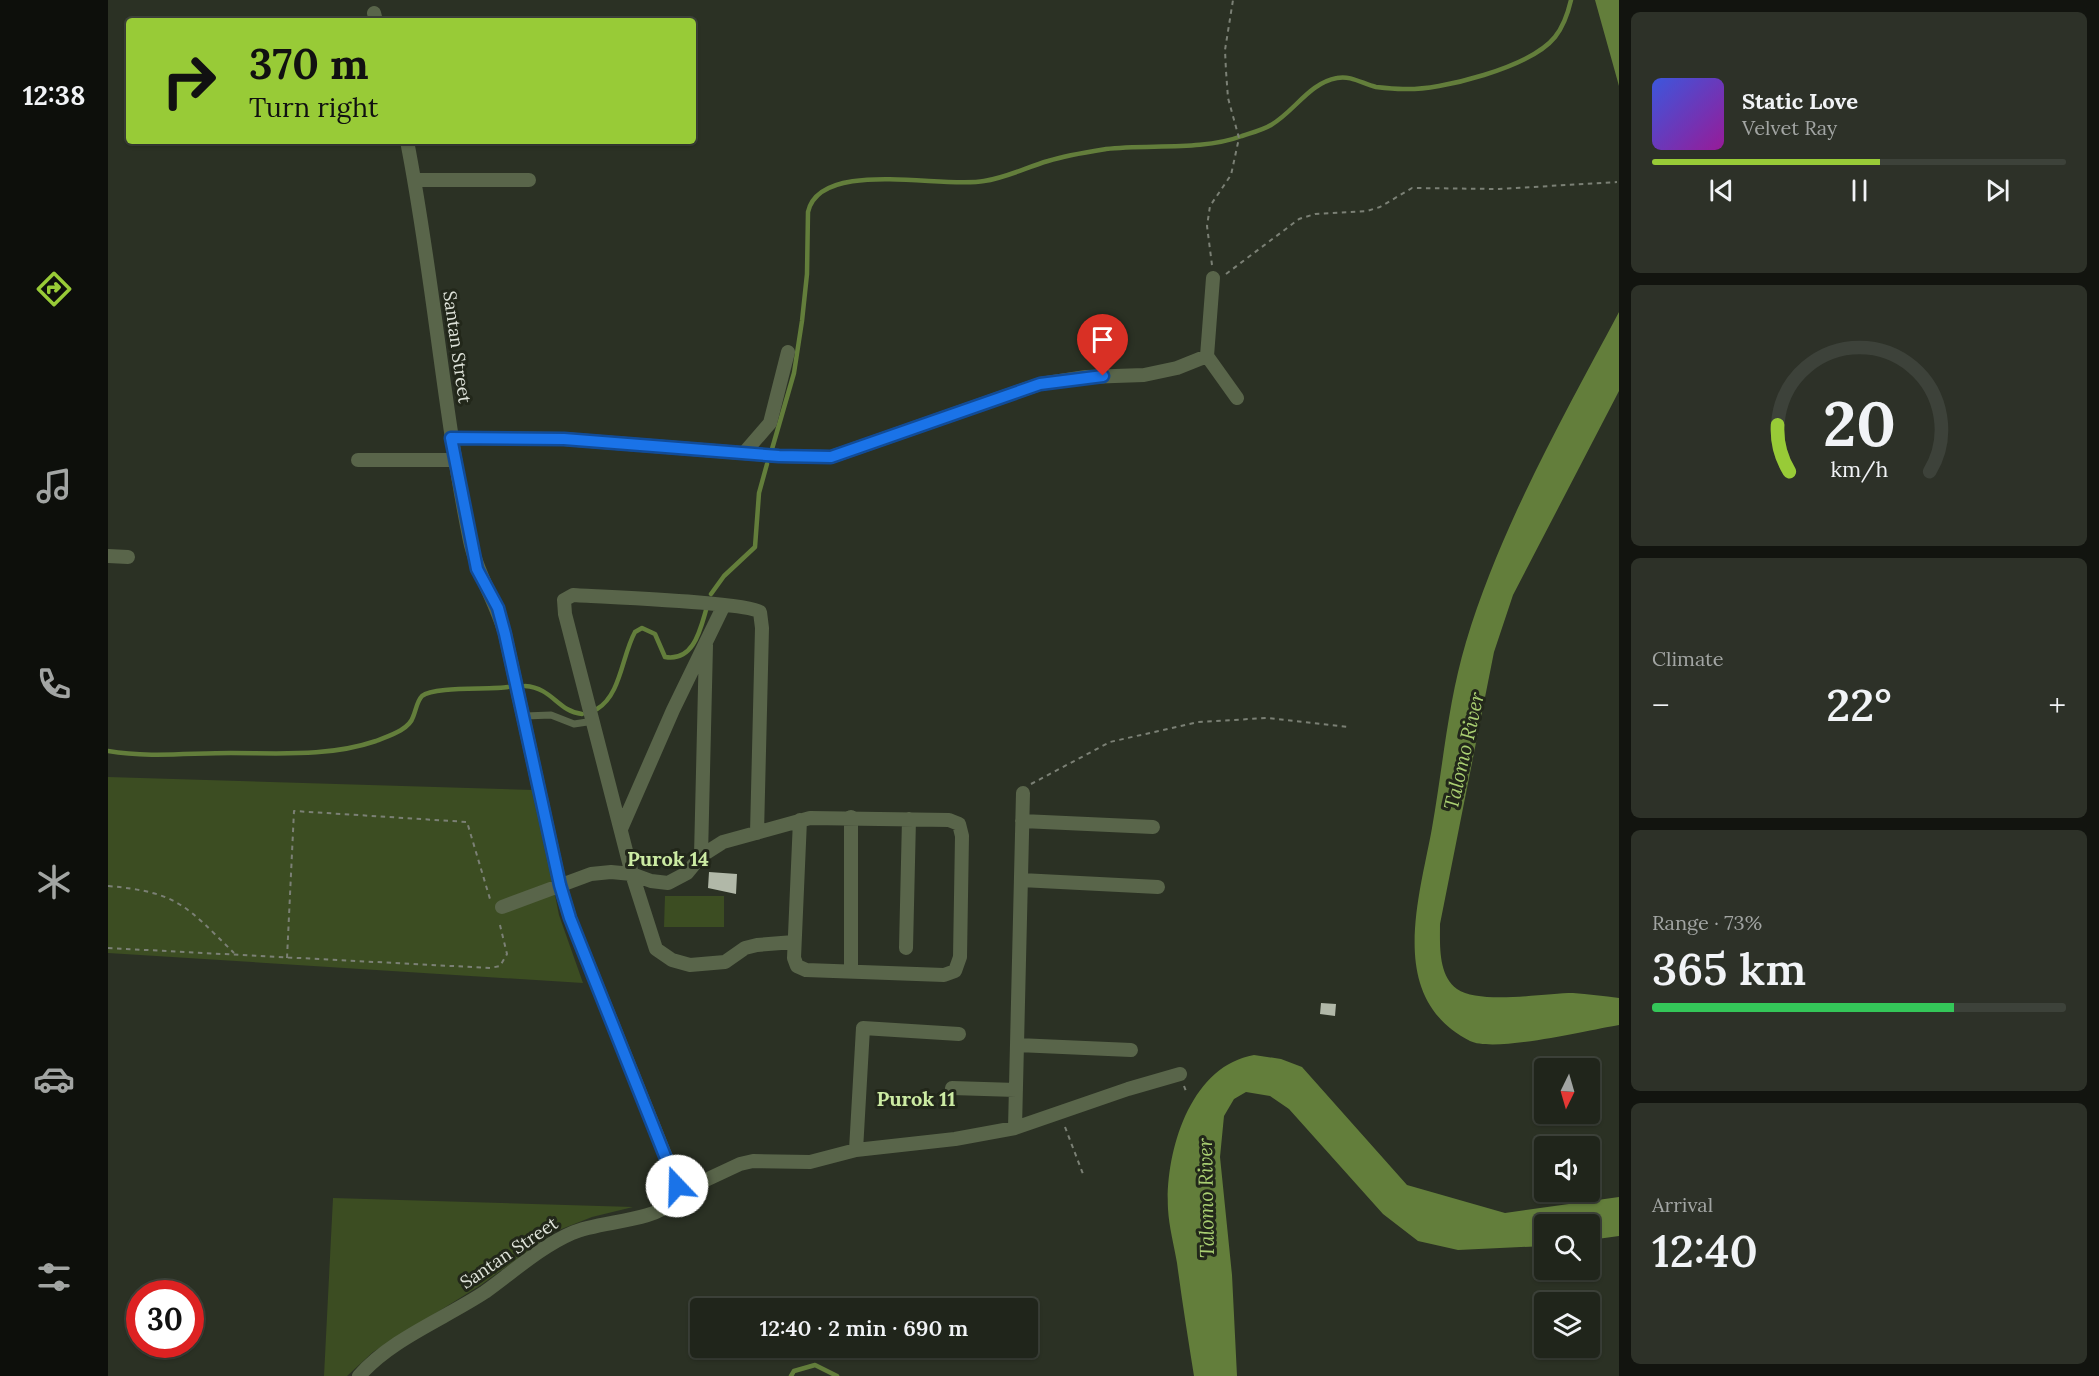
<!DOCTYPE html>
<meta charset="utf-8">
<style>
body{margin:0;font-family:Lora,serif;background:#2d3128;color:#f1f3f6;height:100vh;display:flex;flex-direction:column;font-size:22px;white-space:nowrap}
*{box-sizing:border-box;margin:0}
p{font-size:20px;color:#a2a5a3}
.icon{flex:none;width:33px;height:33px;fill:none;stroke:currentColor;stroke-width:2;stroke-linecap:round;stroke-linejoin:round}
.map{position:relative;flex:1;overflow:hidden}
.details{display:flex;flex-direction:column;gap:12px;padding:12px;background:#12140f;width:480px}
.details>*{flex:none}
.hud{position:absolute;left:18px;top:18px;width:570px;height:126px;border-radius:6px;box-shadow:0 2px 4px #0004,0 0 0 2px #3d423a;background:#98cb37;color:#111;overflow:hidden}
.needle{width:39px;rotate:185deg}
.controls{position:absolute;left:1426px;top:1058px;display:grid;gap:12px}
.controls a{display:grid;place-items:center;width:66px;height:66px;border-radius:6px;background:#20251b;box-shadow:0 2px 4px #0004,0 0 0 2px #3d423a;font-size:30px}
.speed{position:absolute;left:18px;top:1280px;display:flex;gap:12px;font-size:30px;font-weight:700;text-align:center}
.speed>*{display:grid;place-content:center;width:78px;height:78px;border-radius:50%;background:#20251b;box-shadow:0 2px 4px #0004,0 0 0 2px #3d423a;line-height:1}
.speed .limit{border:9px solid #d22;background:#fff;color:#111}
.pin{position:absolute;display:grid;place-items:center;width:51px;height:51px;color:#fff;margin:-62px -26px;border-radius:50% 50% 50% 0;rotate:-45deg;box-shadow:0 0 6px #0007}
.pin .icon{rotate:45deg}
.me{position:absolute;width:66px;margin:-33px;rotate:339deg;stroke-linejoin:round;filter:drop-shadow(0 0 4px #0008)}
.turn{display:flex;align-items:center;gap:21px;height:126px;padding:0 24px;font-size:27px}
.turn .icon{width:78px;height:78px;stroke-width:2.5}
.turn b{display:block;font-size:42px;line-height:51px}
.big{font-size:45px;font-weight:600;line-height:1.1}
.details .widget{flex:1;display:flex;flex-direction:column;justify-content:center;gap:9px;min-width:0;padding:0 21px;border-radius:9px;background:#2d3128}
.details .dial{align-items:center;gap:0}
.dial svg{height:156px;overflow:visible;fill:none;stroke:#3d423a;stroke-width:7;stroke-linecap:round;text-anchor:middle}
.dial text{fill:#f1f3f6;stroke:none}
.song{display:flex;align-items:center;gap:18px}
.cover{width:72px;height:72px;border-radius:9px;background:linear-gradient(135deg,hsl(230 70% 55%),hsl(300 70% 35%))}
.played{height:6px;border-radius:3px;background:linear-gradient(90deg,#98cb37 55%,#3d423a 55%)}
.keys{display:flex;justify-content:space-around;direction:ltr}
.heat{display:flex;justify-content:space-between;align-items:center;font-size:33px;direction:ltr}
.charge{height:9px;border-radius:4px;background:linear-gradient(90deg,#34c759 73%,#3d423a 0)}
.trip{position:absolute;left:582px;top:1298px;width:348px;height:60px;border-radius:6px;background:#20251b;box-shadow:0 2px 4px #0004,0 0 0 2px #3d423a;font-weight:600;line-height:60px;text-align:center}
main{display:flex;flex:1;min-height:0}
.tab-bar{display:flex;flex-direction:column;width:108px;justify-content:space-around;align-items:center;background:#0d0f0b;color:#a2a5a3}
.tab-bar .icon{width:42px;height:42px}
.tab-bar .selected{color:#98cb37}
.tab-bar b{font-size:27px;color:#f1f3f6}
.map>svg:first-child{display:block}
.green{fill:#3c4d22}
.water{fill:#637e3b}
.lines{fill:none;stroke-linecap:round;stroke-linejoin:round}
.stream{stroke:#637e3b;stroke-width:4.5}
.building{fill:#b1b8a8}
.path{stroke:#7b8075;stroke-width:2;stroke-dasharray:4.5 4.5;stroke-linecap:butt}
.lane{stroke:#59654a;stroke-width:7}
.street{stroke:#59654a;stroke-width:14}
.route-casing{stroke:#114b97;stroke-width:15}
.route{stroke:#1a73e8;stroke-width:10}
.labels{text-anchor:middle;stroke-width:6;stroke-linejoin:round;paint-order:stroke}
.street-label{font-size:18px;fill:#dfe3da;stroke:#22271a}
.water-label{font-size:20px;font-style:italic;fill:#aad072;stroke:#22271a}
.neighbourhood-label{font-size:20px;font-weight:bold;fill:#cceba3;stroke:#22271a}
</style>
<main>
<nav class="tab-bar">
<b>12:38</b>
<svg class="icon selected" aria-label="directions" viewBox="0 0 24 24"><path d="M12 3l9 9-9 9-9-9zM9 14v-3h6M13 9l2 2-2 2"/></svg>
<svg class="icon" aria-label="music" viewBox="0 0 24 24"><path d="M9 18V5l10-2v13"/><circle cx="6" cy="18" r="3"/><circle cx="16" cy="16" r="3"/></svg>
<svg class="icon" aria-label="phone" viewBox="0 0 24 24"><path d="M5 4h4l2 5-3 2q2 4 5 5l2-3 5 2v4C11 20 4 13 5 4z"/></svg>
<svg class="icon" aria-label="climate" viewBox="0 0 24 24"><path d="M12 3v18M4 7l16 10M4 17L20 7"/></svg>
<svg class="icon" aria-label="car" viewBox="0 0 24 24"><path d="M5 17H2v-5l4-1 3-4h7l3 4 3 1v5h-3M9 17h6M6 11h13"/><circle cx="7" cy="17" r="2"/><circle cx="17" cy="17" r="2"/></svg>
<svg class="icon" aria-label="filters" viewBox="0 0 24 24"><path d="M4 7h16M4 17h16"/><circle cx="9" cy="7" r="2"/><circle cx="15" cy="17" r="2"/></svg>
</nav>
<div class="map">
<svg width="1511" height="1376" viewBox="0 0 1511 1376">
<rect width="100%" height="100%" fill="#2b3124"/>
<path class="green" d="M0 777 426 790 451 915 475 983 0 953Z
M557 896H616V927H556Z
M225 1198 525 1207 484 1217 446 1232 373 1285 265 1352 239 1376H216Z"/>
<path class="water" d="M1487 0H1511V86Z
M1511 312V391L1405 595 1386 652 1332 924C1332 945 1330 975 1349 989 1372 1005 1437 993 1465 993 1480 994 1496 996 1511 998V1025C1480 1030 1387 1053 1362 1041 1278 998 1311 900 1324 828 1335 766 1340 702 1358 642 1393 526 1454 419 1511 312Z
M1146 1055 1173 1059 1194 1067 1299 1185 1397 1213 1511 1197V1236L1482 1240V1224H1437V1246L1350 1250 1310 1241 1275 1214 1181 1109 1162 1096 1138 1092 1126 1099 1116 1116 1112 1157 1124 1275 1129 1376H1086C1080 1338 1074 1301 1069 1263 1066 1245 1061 1227 1060 1209 1057 1152 1082 1066 1146 1055Z"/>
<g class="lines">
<path class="stream" d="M664 449 686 373 694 321 699 274 700 212C712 158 834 189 876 181 898 178 919 167 940 161 959 155 979 152 998 149 1041 144 1094 151 1134 136 1143 133 1155 130 1163 125 1187 111 1201 83 1229 78 1243 75 1255 84 1268 87 1277 88 1286 89 1295 89 1332 91 1423 67 1447 37 1455 27 1460 13 1463 0
M603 594 616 576 647 547 651 493 659 464
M417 686C445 688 449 711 474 714
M489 709C513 695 514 655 527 632L534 628 547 634 557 657C585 662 592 631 598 610
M0 751C41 758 82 753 123 753 171 753 221 757 268 741 280 736 301 730 305 717 308 710 309 701 314 696 326 686 381 690 400 687
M683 1376 686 1371 707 1365 729 1376"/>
</g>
<path class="building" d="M601 872 629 874 628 894 600 888Z
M1213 1003 1228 1004 1227 1016 1212 1014Z"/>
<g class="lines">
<path class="path" d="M1104 265 1099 226 1102 206 1123 175 1131 138 1120 98 1118 71 1117 50 1125 0
M1118 274 1191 219 1207 214 1259 211 1272 207 1304 188 1391 189 1509 182
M923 784 1002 742 1090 722 1159 718 1241 727
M0 886C70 892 78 906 126 953
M0 948 382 968 392 966 399 954 391 921
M179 958 186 811 359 822 382 899
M1076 1086 1079 1094
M957 1127 975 1174"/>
<path class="lane" d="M417 716 443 715 466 724 486 721"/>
<path class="street" d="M266 13 268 21
M307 180H421
M1105 278 1099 356 1129 398
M343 438 456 439 671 456 723 457 932 384 978 377 1036 375 1069 368 1099 356
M636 453 662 423 680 352
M250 460H347
M0 556 20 557
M914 821 1045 827
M513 829 565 710 616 605
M649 833 654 628 652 612C638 602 493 597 465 595L456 600 457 614 524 874 548 949 564 960 582 965 617 962 637 948 649 945 686 942
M593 856 598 645
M913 880 1050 887
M394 907 483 874 503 872 524 874 543 881 560 883 579 873 593 856 615 842 702 818 841 820 851 824 854 836 852 957 847 971 836 975 698 970 689 966 686 958 692 820
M798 948 801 819
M743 971V817
M909 1045 1023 1050
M844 1088 908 1090
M907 1128 915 793
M748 1150 755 1028 851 1034
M570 1193 632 1164 645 1161 702 1162 748 1150 847 1139 907 1128 1020 1089 1072 1074
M251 1376C283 1339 336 1319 377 1292 405 1272 432 1247 464 1233 491 1221 545 1222 564 1202 572 1194 569 1186 566 1177L462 918 452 885 397 634C388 601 369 574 362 541 335 409 325 273 299 141"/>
</g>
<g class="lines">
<defs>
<path id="route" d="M569 1186 462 918 452 885 397 634 390 608 369 569 343 438 456 439 671 456 723 457 932 384 995 376"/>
</defs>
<use href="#route" class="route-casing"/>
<use href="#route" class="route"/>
</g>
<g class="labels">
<g class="street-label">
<text transform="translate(349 347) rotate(82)" y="6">Santan Street</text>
<text transform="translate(401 1253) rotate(-34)" y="6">Santan Street</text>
</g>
<g class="water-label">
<text transform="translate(1356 751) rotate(-77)" y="7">Talomo River</text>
<text transform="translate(1098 1198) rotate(-91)" y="7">Talomo River</text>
</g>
<g class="neighbourhood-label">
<text x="560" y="866">Purok 14</text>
<text x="808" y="1106">Purok 11</text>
</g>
</g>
</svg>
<div class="controls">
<a><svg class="needle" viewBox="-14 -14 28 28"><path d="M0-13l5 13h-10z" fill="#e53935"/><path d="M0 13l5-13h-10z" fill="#a2a5a3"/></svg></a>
<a><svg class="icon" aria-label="sound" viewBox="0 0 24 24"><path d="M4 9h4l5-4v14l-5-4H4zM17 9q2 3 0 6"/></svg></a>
<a><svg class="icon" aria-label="search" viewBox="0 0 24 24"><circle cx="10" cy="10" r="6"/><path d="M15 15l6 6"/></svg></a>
<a><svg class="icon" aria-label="layers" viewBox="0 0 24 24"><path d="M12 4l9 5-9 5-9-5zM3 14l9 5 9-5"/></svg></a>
</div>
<div class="speed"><div class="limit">30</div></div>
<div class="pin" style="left:995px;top:376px;background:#d93025"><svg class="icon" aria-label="arrive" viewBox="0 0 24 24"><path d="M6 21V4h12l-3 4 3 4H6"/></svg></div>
<svg class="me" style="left:569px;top:1186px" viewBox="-20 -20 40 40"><circle r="19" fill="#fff"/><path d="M0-13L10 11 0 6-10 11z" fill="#1a73e8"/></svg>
<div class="trip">12:40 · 2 min · 690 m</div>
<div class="hud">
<div class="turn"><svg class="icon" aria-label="right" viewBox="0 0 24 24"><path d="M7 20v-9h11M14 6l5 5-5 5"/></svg><div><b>370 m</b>Turn right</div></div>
</div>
</div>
<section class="details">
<div class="widget">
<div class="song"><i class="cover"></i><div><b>Static Love</b><p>Velvet Ray</p></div></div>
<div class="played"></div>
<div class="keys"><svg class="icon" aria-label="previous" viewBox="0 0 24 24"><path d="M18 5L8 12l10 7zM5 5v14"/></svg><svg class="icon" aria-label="pause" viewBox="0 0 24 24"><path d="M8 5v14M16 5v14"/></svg><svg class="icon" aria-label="next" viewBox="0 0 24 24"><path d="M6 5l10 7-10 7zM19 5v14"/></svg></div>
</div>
<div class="widget dial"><svg viewBox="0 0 100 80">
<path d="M14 69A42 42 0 1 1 86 69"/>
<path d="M14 69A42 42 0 0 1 8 45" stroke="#98cb37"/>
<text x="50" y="56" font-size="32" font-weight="700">20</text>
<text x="50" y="72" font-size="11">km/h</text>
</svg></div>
<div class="widget"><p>Climate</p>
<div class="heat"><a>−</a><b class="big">22°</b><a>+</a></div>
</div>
<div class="widget"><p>Range · 73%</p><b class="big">365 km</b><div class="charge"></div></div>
<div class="widget"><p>Arrival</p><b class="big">12:40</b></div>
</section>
</main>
